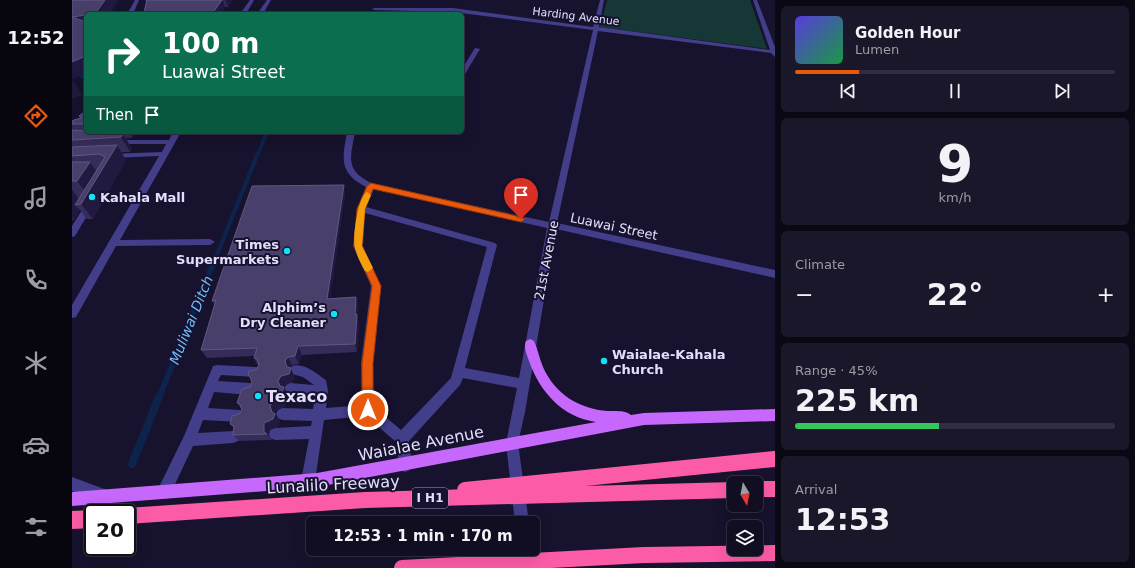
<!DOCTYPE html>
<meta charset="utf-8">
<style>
body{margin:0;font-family:"DejaVu Sans",sans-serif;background:#1a172a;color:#f1f3f6;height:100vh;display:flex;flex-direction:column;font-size:15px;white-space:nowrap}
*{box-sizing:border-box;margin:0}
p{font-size:13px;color:#9c9ca5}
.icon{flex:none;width:22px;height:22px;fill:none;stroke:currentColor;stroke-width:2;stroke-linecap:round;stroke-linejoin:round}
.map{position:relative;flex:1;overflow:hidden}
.sheet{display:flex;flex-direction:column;gap:6px;padding:6px;background:#090813;width:360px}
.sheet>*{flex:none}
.top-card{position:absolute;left:12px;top:12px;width:380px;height:122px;border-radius:6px;box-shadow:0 4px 16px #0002,0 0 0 1px #302e40;background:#0b6e4f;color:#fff;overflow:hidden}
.needle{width:26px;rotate:170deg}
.fabs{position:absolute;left:655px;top:476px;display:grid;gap:8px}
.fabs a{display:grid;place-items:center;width:36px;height:36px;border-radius:6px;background:#110e22;box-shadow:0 4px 16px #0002,0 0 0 1px #302e40;font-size:20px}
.speed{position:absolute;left:12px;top:504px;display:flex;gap:8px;font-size:20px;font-weight:700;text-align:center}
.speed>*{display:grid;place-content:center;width:52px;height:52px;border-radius:50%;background:#110e22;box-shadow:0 4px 16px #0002,0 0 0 1px #302e40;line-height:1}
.speed .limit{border:2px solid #111;border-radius:6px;background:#fff;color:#111}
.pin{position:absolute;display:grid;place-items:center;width:34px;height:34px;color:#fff;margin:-41px -17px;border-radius:50% 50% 50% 0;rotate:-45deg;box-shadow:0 0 4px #0007}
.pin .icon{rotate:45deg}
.me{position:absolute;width:44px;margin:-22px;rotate:0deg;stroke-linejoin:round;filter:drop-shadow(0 0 3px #0008)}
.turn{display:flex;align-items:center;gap:14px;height:84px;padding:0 12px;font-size:18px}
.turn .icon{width:52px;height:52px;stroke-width:2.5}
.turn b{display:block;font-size:28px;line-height:34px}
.then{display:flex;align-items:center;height:38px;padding:0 12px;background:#0003;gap:8px;font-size:15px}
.big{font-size:30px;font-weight:700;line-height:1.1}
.sheet .tile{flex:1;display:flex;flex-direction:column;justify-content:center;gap:6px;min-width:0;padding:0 14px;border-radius:6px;background:#1a172a}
.sheet .dial{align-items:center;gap:0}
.dial b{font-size:52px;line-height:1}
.song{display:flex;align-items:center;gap:12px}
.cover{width:48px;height:48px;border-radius:6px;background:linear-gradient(135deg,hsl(250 70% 55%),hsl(140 70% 35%))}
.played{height:4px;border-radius:2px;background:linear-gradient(90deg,#ea580c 20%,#302e40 20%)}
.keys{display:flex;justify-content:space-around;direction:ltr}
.heat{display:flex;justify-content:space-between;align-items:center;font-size:22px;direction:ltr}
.charge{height:6px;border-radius:3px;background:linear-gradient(90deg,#34c759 45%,#302e40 0)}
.trip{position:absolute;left:234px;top:516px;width:234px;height:40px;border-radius:6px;background:#110e22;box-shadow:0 4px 16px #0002,0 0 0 1px #302e40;font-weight:700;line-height:40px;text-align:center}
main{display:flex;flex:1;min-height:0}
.tab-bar{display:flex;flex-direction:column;width:72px;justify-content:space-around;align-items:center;background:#07060e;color:#9c9ca5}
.tab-bar .icon{width:28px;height:28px}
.tab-bar .selected{color:#ea580c}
.tab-bar b{font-size:18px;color:#f1f3f6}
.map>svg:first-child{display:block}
.green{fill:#153736}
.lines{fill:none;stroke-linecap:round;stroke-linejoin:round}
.stream-far3{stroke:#0c234b;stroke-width:3.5}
.stream-far2{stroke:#0c234b;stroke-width:4.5}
.stream-far1{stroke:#0c234b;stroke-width:6}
.stream{stroke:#0c234b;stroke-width:8}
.minor{fill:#423e8a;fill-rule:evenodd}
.major{fill:#c668fc;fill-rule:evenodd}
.highway{fill:#fc5ca7;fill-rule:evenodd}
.highway-bridge{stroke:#fc5ca7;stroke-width:16}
.wall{fill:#352c59}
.shaded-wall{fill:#211a40}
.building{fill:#483f6b;stroke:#605882}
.route{fill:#ea580c;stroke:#983908}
.slow{fill:#f59e0b}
.poi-dot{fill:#0ee1fa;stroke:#17122d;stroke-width:1.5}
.labels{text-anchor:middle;stroke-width:4;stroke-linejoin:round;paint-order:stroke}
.far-street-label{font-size:11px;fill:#e2defe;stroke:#17122d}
.shield{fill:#17122d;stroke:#a5a1bf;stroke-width:1}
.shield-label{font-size:12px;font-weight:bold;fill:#e2defe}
.poi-label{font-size:13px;font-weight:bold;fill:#e2defe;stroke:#17122d;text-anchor:start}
.street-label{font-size:13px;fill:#e2defe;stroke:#17122d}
.water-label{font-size:14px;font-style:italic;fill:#6fb9fc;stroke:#17122d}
.near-poi-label{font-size:16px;font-weight:bold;fill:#e2defe;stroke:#17122d;text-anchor:start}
.near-street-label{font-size:16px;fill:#e2defe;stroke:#17122d}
</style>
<main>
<nav class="tab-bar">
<b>12:52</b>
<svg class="icon selected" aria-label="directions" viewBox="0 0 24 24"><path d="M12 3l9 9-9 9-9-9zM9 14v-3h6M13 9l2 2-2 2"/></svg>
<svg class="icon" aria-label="music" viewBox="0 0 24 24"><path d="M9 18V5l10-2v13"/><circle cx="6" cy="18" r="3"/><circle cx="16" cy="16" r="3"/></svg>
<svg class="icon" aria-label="phone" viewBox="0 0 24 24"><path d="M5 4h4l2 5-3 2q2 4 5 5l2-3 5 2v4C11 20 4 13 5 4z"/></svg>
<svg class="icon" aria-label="climate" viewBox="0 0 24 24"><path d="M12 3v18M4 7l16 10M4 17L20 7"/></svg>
<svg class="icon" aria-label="car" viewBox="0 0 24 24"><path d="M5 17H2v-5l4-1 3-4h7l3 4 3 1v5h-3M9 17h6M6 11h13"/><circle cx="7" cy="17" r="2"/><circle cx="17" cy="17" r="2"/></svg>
<svg class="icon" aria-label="filters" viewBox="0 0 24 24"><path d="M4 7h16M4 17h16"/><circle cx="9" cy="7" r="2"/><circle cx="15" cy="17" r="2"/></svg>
</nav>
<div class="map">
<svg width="703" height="568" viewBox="0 0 703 568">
<rect width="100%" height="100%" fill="#17122d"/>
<path class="green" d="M535 0H678L695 49 528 27Z"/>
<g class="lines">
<path class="stream-far3" d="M0 71 14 79
M186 154 195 132"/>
<path class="stream-far2" d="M142 262 186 153"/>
<path class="stream-far1" d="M87 398 142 261"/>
<path class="stream" d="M60 464 87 397"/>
<path class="minor" d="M63 0H67L61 14H55Z
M178 0H182L174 14H168Z
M195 0H199L191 14H185Z
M528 0H532L527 27 698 50 681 0H685L703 47V57L699 53 526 31 485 223 703 270V278L484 229 453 412 446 443 457 523H443L434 443 445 388 391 378 388 385 337 441 340 465 338 470 333 472 328 470 324 442 294 416 252 420 243 481 241 486 236 488 231 486 229 481 237 439 203 440 198 438 197 434 198 430 203 428 239 426 240 421 210 420 206 418 204 414 206 410 210 408 241 409 243 396 214 393 212 389 214 385 218 383 242 385 231 377 220 374 218 370 220 366C232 362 245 374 254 380L256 391 254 408 290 405 289 363 299 286 281 246 285 209 294 187C267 173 270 159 275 132H283C278 160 273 170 301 184L477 222 521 30 381 12 302 10 300 9 302 8H381L521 27ZM302 189 475 228 447 378 393 368 425 245 423 243 294 207ZM293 213 415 247 379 378 329 430 302 407 301 363 309 286 291 246Z
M403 48 408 49 393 74 390 76V69Z
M101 132H109L48 240 138 239 143 242 138 245 44 246 4 317 0 318V305L87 156 38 158 34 156 38 154 90 152 94 144H43L39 142 43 140H97Z
M18 201 22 204 3 236 0 237V226L15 202Z
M145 365 184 367 188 368 190 372 188 376 184 377 149 375 146 381 178 383 182 385 184 389 182 393 178 395 142 392 136 408 168 410 172 412 174 416 172 420 168 422 131 420 126 433 161 431 166 433 167 437 166 441 161 443 121 446 97 497 92 499 87 497 85 492 87 487 112 436 141 366Z
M0 477 35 490 37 495 35 500 30 502 0 491Z
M461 548 463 568H449L447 549Z"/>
<path class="major" d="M458 339 462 341C466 349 467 358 471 367 483 394 507 409 536 411 543 411 554 410 559 415L572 413 703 409V421L572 425 245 487 0 506V492L245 473 524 422C490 417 468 392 457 361 455 355 451 347 454 341Z"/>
<path class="highway" d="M684 481H703V497H684V483H679Z
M21 510 27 513H21V528L0 529V511Z"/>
<path class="highway-bridge" d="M393 490 702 459
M55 516 293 500 662 490
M330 568 572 555 703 553"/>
</g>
<path class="wall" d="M73 0H160L156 7H153L149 14H73L72 12 74 3Z
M14 113V132H64L60 138H54L60 149 58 152H49L54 160 21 219H15L8 210 2 220H0V130H1L0 129V121L8 118 7 116Z
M273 194 258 298 284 297 286 305 285 314 287 323 285 352 230 355 227 364 220 365 218 368 222 376 221 382 213 384 211 387H212L216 395 212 407 205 409 203 413 208 421 206 426 197 430V436L200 440 167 441 161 435 162 428 158 424 167 414 170 410 165 403 178 387 180 382 176 375 184 370 186 366 182 358V356L135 358 129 350 143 305 140 301Z"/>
<path class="shaded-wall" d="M33 0H46V1L38 14H23Z
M150 0H151L153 7 149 14H140Z
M153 0H160L156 7Z
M14 15V29L6 30 0 17Z
M14 56V73L0 79V62Z
M2 81 10 95 0 99V82Z
M46 132H48L50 136 51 134 60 149 58 152 49 137 45 134Z
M57 132H64L60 138Z
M45 145 54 160 21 219 9 204 3 205 8 210 2 220 0 218V190L10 203 15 194 5 181 18 162 27 175Z
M272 185 273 194 257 307 255 299Z
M284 297 286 305 285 314 287 323 285 352 283 344V314Z
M226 346 230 355 227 364 223 356Z
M216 357 220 365 217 369 219 368 222 376 221 382 213 384 211 388 212 387 216 395 212 407 205 409 203 413 208 421 206 426 197 430V436L195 434 192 432V423L200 412 198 406 208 386 206 381 213 361Z"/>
<path class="building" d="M0 0H33L23 14H14V15L0 17Z
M75 0H150L140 14H75L72 12Z
M0 17 14 22V56L0 62Z
M11 113H14V124H0V121L2 120 9 118 7 116Z
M0 130 14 131V132H46L45 134H51L49 137 0 140Z
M45 145 9 204 3 205 33 157 27 154 0 156V147Z
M0 162H18L5 181H0Z
M272 185 255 299 284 297 283 314H285L283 344 226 346 223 356 216 357 213 361 215 367 219 368 217 374 209 376 206 381 208 386 212 387 208 399 201 401 198 406 200 412 203 414 201 419 192 423V432L195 434 161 435 162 426 158 424 160 416 167 414 170 410 168 404 165 403 170 389 178 387 180 382 178 377 176 375 177 371 184 370 187 365 185 359 182 358 185 348 129 350 144 300 140 301 180 186Z"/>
<path class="route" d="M299 183 449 217 453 219 449 222 301 189 293 209 290 246 309 286 301 363V410L300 414 296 415 292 414 290 410V363L300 286 282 246 285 209 295 186Z"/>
<path class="slow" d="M295 192 299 195 293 209 290 246 301 268 296 272 293 271C289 264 285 256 283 248 280 239 286 196 295 192Z"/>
<g class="poi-dot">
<circle cx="20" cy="197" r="4"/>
<circle cx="215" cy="251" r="4"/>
<circle cx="262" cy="314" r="4"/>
<circle cx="532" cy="361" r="4"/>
<circle cx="186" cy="396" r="4"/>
</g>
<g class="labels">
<g class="far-street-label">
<text transform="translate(504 16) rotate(7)" y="4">Harding Avenue</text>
</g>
<rect class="shield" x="340" y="488" width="36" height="20" rx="3"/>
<g class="shield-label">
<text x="358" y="502">I H1</text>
</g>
<g class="poi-label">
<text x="28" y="202">Kahala Mall</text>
<text x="207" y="249" text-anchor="end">Times<tspan x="207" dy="15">Supermarkets</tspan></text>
<text x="254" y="312" text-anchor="end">Alphim’s<tspan x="254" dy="15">Dry Cleaner</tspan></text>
<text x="540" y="359">Waialae-Kahala<tspan x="540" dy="15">Church</tspan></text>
</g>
<g class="street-label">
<text transform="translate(542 226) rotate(12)" y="5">Luawai Street</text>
<text transform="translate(474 260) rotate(-79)" y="5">21st Avenue</text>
</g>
<g class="water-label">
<text transform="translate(119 320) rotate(-68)" y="5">Muliwai Ditch</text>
</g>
<g class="near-poi-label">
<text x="194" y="402">Texaco</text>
</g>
<g class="near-street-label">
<text transform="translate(349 443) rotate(-11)" y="6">Waialae Avenue</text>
<text transform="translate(261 484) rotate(-3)" y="6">Lunalilo Freeway</text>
</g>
</g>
</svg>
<div class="fabs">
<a><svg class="needle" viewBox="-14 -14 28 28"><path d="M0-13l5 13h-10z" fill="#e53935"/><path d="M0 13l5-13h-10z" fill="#9c9ca5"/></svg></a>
<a><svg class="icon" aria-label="layers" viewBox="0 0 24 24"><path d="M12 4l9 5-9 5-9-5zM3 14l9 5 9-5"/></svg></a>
</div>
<div class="speed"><div class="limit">20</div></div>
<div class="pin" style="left:449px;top:219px;background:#d93025"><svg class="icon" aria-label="arrive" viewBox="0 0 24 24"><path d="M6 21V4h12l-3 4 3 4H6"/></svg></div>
<svg class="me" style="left:296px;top:410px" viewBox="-20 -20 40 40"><circle r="17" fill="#ea580c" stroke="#fff" stroke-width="3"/><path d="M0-11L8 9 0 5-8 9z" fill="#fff"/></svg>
<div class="trip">12:53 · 1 min · 170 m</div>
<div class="top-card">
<div class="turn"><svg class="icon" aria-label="right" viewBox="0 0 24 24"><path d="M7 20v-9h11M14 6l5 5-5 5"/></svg><div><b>100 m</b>Luawai Street</div></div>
<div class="then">Then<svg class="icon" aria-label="arrive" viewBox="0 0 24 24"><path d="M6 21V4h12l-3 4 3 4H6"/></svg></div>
</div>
</div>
<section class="sheet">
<div class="tile">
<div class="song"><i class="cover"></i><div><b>Golden Hour</b><p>Lumen</p></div></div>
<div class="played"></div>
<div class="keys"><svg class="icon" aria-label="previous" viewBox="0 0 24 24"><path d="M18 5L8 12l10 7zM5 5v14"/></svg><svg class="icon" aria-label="pause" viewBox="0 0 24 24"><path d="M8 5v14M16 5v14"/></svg><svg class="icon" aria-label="next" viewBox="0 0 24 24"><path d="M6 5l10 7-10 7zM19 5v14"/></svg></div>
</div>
<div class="tile dial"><b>9</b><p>km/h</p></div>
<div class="tile"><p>Climate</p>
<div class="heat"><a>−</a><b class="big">22°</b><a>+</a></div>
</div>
<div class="tile"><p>Range · 45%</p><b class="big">225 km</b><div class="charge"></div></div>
<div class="tile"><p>Arrival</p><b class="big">12:53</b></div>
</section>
</main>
